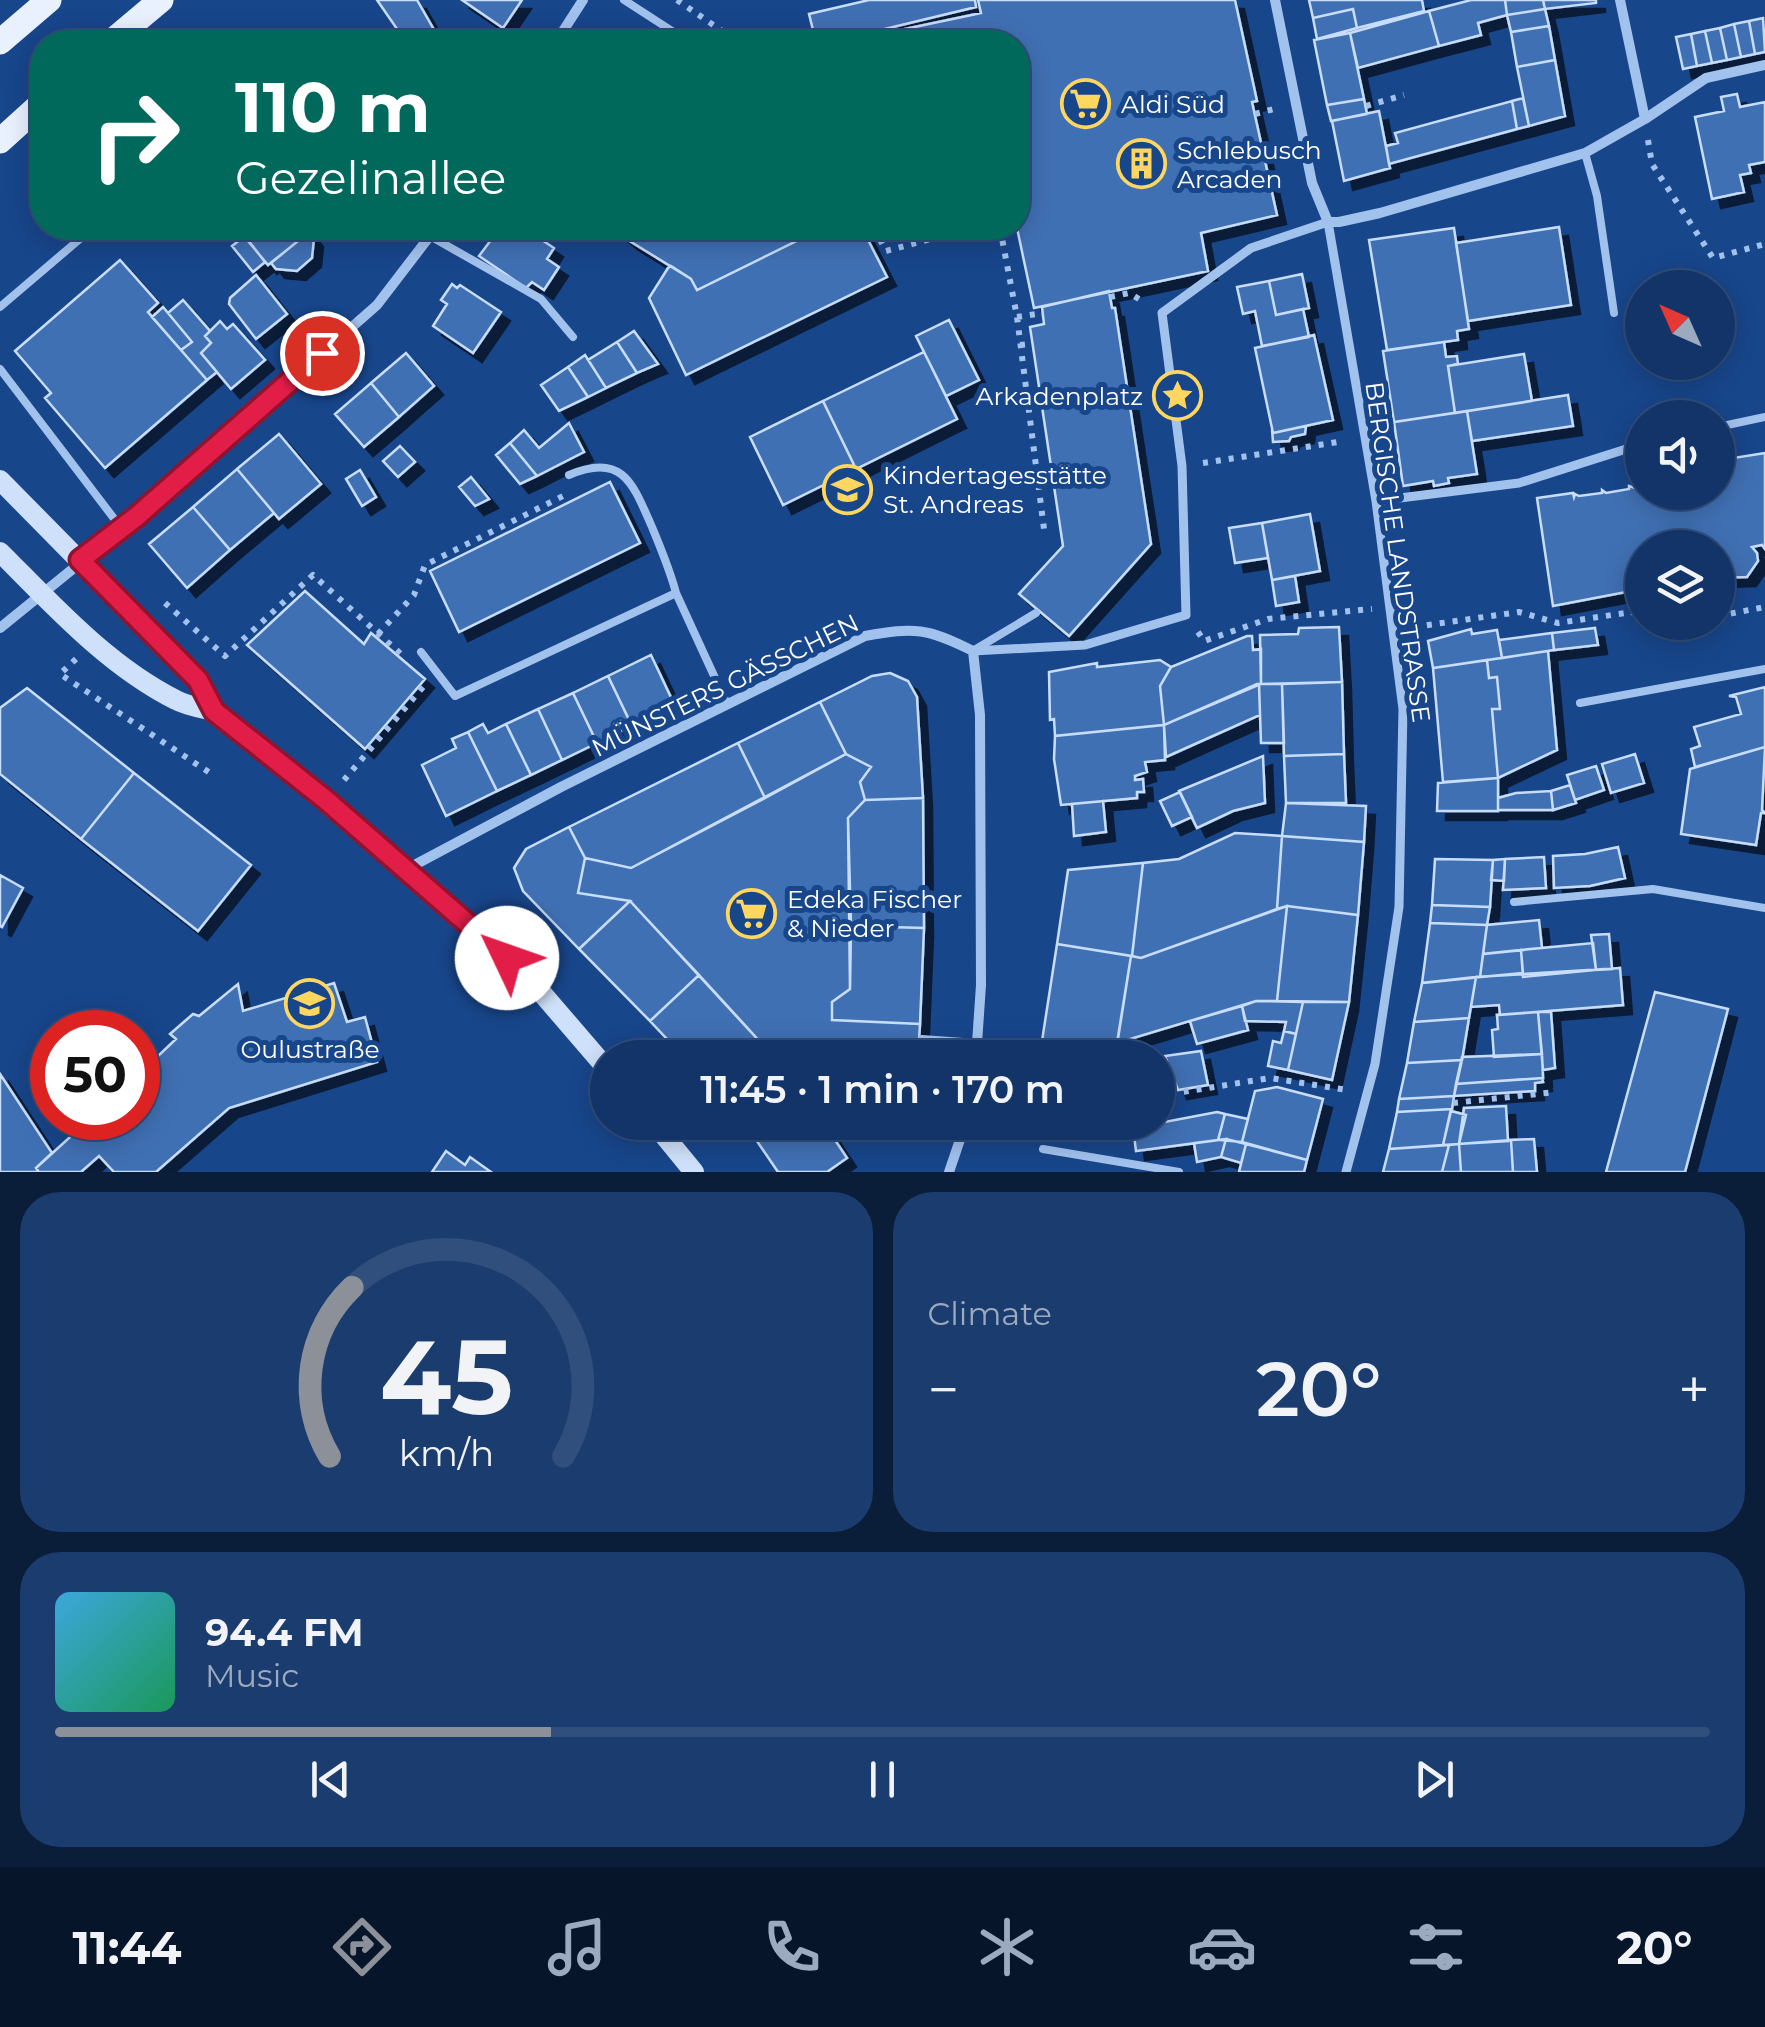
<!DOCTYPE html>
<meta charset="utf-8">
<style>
body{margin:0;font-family:Montserrat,sans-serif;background:#1b3c6e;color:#f1f3f6;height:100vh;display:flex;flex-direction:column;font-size:38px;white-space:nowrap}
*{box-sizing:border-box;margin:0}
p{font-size:32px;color:#9caac0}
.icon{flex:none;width:55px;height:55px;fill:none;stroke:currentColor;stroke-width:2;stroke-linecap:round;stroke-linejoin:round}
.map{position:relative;height:1172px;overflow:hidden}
.side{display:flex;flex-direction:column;gap:20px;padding:20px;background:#0a1d39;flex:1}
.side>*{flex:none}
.top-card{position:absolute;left:30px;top:30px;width:1000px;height:210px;border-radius:40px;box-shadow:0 5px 25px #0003,0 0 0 2px #314f7c;background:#00695c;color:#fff;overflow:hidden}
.needle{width:65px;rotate:315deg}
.fabs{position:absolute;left:1625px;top:270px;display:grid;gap:20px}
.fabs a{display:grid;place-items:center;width:110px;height:110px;border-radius:50%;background:#123468;box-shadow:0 5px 25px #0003,0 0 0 2px #314f7c;font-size:50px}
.speed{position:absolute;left:30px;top:1010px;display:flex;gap:20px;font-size:50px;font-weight:700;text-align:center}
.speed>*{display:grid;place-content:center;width:130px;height:130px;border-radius:50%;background:#123468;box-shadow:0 5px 25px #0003,0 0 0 2px #314f7c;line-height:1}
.speed .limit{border:15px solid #d22;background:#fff;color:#111}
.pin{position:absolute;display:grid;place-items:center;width:85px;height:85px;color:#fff;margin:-42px;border:5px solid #fff;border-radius:50%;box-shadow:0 2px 10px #0007}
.me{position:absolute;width:110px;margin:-55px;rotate:312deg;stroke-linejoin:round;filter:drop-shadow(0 0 8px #0008)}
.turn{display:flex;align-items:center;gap:35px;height:210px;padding:0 40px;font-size:45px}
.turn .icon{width:130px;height:130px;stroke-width:2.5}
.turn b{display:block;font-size:70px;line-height:85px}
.big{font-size:75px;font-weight:600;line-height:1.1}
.side .widget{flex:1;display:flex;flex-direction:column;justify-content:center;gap:15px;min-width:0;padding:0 35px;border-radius:40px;background:#1b3c6e}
.side .dial{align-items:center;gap:0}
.dial svg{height:260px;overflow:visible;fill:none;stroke:#314f7c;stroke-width:7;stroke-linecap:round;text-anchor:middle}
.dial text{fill:#f1f3f6;stroke:none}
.song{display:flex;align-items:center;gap:30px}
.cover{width:120px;height:120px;border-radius:15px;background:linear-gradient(135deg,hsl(200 70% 55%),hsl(150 70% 35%))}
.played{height:10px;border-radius:5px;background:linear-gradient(90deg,#8c9099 30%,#314f7c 30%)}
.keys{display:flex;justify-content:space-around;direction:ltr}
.heat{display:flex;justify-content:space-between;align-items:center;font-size:55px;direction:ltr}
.side .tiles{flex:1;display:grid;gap:20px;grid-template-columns:1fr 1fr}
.widget:last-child{grid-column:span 2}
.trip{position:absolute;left:590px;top:1040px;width:585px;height:100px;border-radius:50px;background:#123468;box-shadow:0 5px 25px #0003,0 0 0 2px #314f7c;font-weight:600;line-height:100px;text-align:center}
.tab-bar{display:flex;height:160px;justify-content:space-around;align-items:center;background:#07152a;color:#9caac0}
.tab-bar .icon{width:70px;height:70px}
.tab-bar .on{color:#8c9099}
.tab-bar b{font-size:45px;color:#f1f3f6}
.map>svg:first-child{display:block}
.building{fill:#4170b4;stroke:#c8ddfa;stroke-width:2.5;filter:url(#shadow)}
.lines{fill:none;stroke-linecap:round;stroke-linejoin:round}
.path{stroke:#a2c2ee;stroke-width:6;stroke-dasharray:5 8;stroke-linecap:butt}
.service{stroke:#a2c2ee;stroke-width:8}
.pedestrian{stroke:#a2c2ee;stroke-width:9}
.minor{stroke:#a2c2ee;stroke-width:10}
.secondary{stroke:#cfe0fa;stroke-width:20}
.primary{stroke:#e9f1ff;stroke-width:25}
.route-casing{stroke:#92132f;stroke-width:25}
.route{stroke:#e11d48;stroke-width:18}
.labels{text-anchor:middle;stroke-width:10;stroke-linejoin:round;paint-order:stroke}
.poi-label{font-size:25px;fill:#fff;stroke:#18468b;text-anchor:start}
.street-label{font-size:25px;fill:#fff;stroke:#18468b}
</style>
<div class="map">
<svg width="1765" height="1172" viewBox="0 0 1765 1172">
<defs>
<filter id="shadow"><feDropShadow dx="9" dy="9" stdDeviation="0" flood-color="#0009"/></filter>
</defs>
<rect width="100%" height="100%" fill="#18468b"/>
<path class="building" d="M377 0H417L441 42H406Z
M462 0H522L503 28Z
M869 0H975L976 7 831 42H816L809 14Z
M978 0H1235L1257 101 1252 102 1277 215 1201 233 1208 271 1034 308 1017 228 1018 42 848 41 981 13Z
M1309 0H1422L1424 11 1357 28 1353 9 1313 18Z
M1505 0H1543L1545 9 1507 15Z
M1505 0 1507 15 1478 23 1481 35 1439 46 1429 11 1471 0Z
M1543 0H1596V3L1545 9Z
M1353 9 1357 28 1317 39 1313 18Z
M1545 9 1549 26 1511 32 1507 15Z
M1429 11 1439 46 1358 68 1350 33Z
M1763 18 1765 52 1755 54 1749 21Z
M1749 21 1755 54 1741 57 1734 24Z
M1734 24 1741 57 1727 60 1720 28Z
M1549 26 1555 60 1517 67 1511 32Z
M1720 28 1727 60 1712 63 1705 31Z
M1705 31 1712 63 1697 66 1691 34Z
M1350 33 1364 99 1327 105 1314 40Z
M1691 34 1697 66 1683 69 1676 37Z
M1555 60 1565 116 1529 126 1517 67Z
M1737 94 1740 107 1765 102V162L1749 165 1751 173 1740 175 1744 192 1712 199 1695 117 1724 111 1721 97Z
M1523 98 1529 126 1517 129 1512 101Z
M1364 99 1367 114 1331 121 1327 105Z
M1512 101 1517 129 1389 164 1386 146 1398 143 1395 133Z
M1379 111 1390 168 1344 181 1332 121Z
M1559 227 1571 305 1468 321 1456 243Z
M237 228H310L312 230 268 265Z
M490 228H524L554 248 547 259 559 267 544 290 532 282 526 288 479 256 494 236 488 231Z
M623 228H823L697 290 691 279 628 240 620 233Z
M823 228H862L887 277 686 375 649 298 668 268 671 266 691 279 697 290Z
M1454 228 1469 329 1457 331 1458 340 1387 350 1369 240Z
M309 232 314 238 312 258 297 271 276 269 271 263Z
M245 236 265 262 253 272 232 246Z
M120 260 158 303 148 312 207 380 105 468 45 398 51 393 15 351Z
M1302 274 1309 308 1276 315 1269 281Z
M256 275 287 314 256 339 229 304 230 298Z
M1269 281 1276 315 1303 309 1309 337 1262 346 1255 311 1243 314 1237 287Z
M452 284 457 288 460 285 501 312 473 353 433 326 447 304 441 300Z
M1109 291 1112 308H1115L1151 544 1069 636 1019 594 1063 546 1030 327 1044 324 1042 307Z
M183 300 210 331 205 336 211 343 201 353 217 372 207 380 181 350 192 342 168 313Z
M163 307 192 342 181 350 152 317Z
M949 320 979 380 946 396 916 336Z
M220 321 227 329 233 324 265 360 231 389 201 353 211 343 205 336Z
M634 331 658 364 637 373 617 342Z
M1314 335 1333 420 1273 433 1255 348Z
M617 342 637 373 606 388 588 360Z
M1444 342 1446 357 1457 356 1458 364 1448 366 1455 413 1394 422 1383 351Z
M924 352 957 419 856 469 823 401Z
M406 353 434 386 399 417 371 383Z
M1524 354 1532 401 1455 413 1448 366Z
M585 355 606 388 588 397 568 367Z
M568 367 588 397 559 411 541 385Z
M371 383 399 417 364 447 335 414Z
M1568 395 1573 426 1472 441 1467 411Z
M823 401 856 469 783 505 750 437Z
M1467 411 1477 474 1448 478 1449 483 1434 486 1433 481 1403 486 1394 422Z
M569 423 584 452 537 476 510 443 524 430 539 448Z
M1306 426 1305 434 1291 437 1289 441 1273 442 1272 430 1273 433Z
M279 434 321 484 279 519 237 469Z
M510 443 537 476 520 484 496 455Z
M400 446 415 462 398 477 383 461Z
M1765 453V549L1762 545 1752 547 1757 553 1758 561 1747 577 1719 578 1720 585H1724L1725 589 1718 594V548H1642V589L1553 606 1537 498 1573 493 1574 497 1575 494 1579 496 1602 493V490L1606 493 1629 489V486L1635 488 1634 478 1642 476V492H1718V465L1727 463V459Z
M237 469 274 513 230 550 193 507Z
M360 470 376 497 362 506 346 479Z
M471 477 489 499 475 506 459 487Z
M610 482 640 543 459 632 430 571Z
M193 507 230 550 187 588 149 544Z
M1310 514 1320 571 1272 580 1262 523Z
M1262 523 1268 558 1235 563 1229 528Z
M1295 576 1299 602 1276 606 1272 580Z
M305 591 364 644 371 633 425 679 365 749 247 645Z
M1339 627 1342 682 1261 684 1260 635 1298 634 1299 628Z
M1595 628 1598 645 1554 650 1552 633Z
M1471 629 1472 634 1497 630 1502 658 1433 668 1428 641Z
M1552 633 1554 650 1502 658 1499 640Z
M1247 636H1252L1253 650 1261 649V684L1164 725 1160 686 1171 667Z
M1548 651 1557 750 1498 778 1492 709H1500L1497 677 1489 678 1487 660Z
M651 655 675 706 632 726 608 676Z
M1160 660 1171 667 1160 686 1164 725 1055 736 1054 719 1050 720 1049 672 1097 663V667Z
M1487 660 1489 678 1497 677 1500 709H1492L1498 778 1443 782 1433 668Z
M890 673 908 681 917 697 923 798 865 800 860 782 871 767 846 754 820 702 872 676Z
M608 676 632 726 597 743 573 693Z
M1342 682 1344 754 1284 756 1282 684Z
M1257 684H1259L1260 715 1166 757 1164 725Z
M1259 684H1282L1284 743H1261Z
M1765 687V747L1695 767 1691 749 1700 746 1694 727 1741 714 1736 697 1729 696Z
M27 688 134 773 81 839 0 774V708Z
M573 693 597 743 562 760 538 709Z
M820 702 846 754 765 798 738 743Z
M538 709 562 760 531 775 506 724Z
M483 724 488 733 506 724 531 775 497 791 468 732Z
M1164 725 1165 760 1145 762 1147 772 1135 776V780L1143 779 1144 792H1137V798L1061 805 1054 759 1055 736Z
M468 732 497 791 446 816 422 765 456 748 452 739Z
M738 743 765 798 631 868 585 858 569 827Z
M1765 747 1762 810 1765 813H1761L1756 845 1681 834 1690 769Z
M846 754 871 767 860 782 865 800 848 818 850 989 832 1002V1020L920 1024 918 1058 819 1053 814 1058H775L630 901 578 893 585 858 631 868Z
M1344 754 1346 803H1286L1284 756Z
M1635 754 1644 783 1611 793 1602 764Z
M1263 756 1265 803 1233 811 1197 828 1179 791Z
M1596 766 1604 790 1575 800 1567 775Z
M134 773 251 865 198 931 81 839Z
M1498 778V811H1437L1438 783Z
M1570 785 1576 803 1553 810 1551 791Z
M1551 791 1553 810H1498V798L1516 793Z
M1180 792 1192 817 1172 826 1160 801Z
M923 798 924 928 851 926 848 818 865 800Z
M1103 801 1106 832 1074 836 1072 804Z
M1286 803 1366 806 1364 842 1282 836Z
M569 827 585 858 578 893 630 901 579 949 523 891 514 868 526 849Z
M1235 833 1282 836 1277 909 1141 958 1132 956 1143 863 1179 859Z
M1282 836 1364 842 1358 915 1287 906 1277 909Z
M1618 847 1625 878 1590 886 1554 888 1553 856 1585 854Z
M1544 857 1546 888 1503 890 1505 859Z
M1435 859 1493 860 1490 907 1432 905Z
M1505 859 1504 881 1491 880 1493 860Z
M1143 863 1132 956 1057 944 1068 870Z
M0 875 23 888 2 927 0 926Z
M630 901 699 975 650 1021 579 949Z
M1432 905 1490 907 1487 925 1430 923Z
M1287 906 1358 915 1349 1002 1277 1001Z
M1287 906 1277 1001H1256L1117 1043 1131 956 1141 958Z
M1539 920 1542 948 1483 954 1487 925Z
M1430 923 1487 925 1480 977 1422 983Z
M851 926 924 928 920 1024 832 1020V1002L850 989Z
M1609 934 1612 969 1596 970 1591 935Z
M1593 943 1596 970 1523 977 1521 950Z
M1057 944 1131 956 1115 1058 1040 1054Z
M1521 950 1523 973 1480 977 1483 954Z
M1620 968 1623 1005 1500 1015 1499 1005 1471 1007 1476 977Z
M699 975 775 1058H685L650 1021Z
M1476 977 1469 1018 1414 1022 1422 983Z
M334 983 347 1022 365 1017 377 1062 229 1108 156 1172H114L99 1156 81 1172H39L36 1168 91 1118H138V1075L176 1039 170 1034 193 1014 199 1016 238 984 243 1011Z
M1655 992 1728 1009 1685 1172H1606Z
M1256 1001 1303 1002 1296 1034 1284 1031 1286 1022 1245 1021 1242 1006Z
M1303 1002H1349L1332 1080 1288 1070Z
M1242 1006 1248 1030 1197 1044 1190 1021Z
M1538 1012 1542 1054 1494 1057 1492 1030 1498 1029 1497 1015Z
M1538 1012H1551L1555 1068 1543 1070Z
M1469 1018 1462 1060 1407 1063 1414 1022Z
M1284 1031 1296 1034 1288 1070 1268 1066 1273 1041 1281 1043Z
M1201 1051 1208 1085 1178 1090 1165 1056Z
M1542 1054 1543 1078 1456 1084 1462 1057Z
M1462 1060 1454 1096 1399 1099 1407 1063Z
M0 1074 52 1153 36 1168 39 1172H0Z
M1542 1078 1543 1082 1535 1083V1091L1454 1096 1456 1084Z
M1277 1087 1323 1099 1307 1160 1242 1142 1255 1091Z
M1454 1096 1452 1109 1397 1112 1399 1099Z
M1506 1106 1508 1141 1459 1144 1464 1108Z
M1451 1109 1443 1145 1389 1149 1397 1112Z
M1451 1111 1466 1115 1459 1144 1443 1145Z
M1217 1112 1225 1114 1218 1140 1136 1151 1133 1128Z
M1225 1114 1248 1119 1242 1142 1218 1140Z
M744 1122H823L847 1158 827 1172H778Z
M1226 1139 1221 1157 1197 1162 1194 1143Z
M1226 1139 1246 1144 1241 1163 1221 1157Z
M1534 1139 1537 1172H1513L1511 1140Z
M1511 1140 1513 1172H1461L1459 1144Z
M1246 1144 1307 1160 1304 1172H1239Z
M1459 1144 1461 1172H1442L1449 1145Z
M1449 1145 1442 1172H1383L1389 1149Z
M446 1151 465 1165 470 1157 491 1172H432Z"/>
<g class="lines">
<path class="path" d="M677 0 738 42
M1366 106 1404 95
M1255 114 1278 108
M1648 140 1652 164 1713 258 1765 244
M874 228 886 251 972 228
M1000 228 1017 317 1044 529
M1110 297 1129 293 1144 302
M1017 317 1043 313
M1020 345 1031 344
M1203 463 1344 441
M165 603 225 656 313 575 401 654
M1718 616 1765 607
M1648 622 1656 628 1684 622
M1414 627 1519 612 1558 623 1632 612 1642 619
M1198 632 1204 641 1268 619 1372 609
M378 634 414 595 425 565 565 495
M76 659 60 674 210 773
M344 780 423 687
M1158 1096 1270 1078 1347 1090
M1453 1103 1556 1092"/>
<path class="service" d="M624 0 689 42
M1585 153 1597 196 1614 313
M430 236 541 299 573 337
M0 307 88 232
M0 369 122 529
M1718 427 1765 417
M569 475C623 452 633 484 652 527 661 549 670 570 676 593
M976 649 1036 613
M421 652 455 696 676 593 727 704
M1580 703 1765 669
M1514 902 1653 889 1765 908
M922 1039 977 1043
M1043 1149 1179 1172"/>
<path class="pedestrian" d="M1376 501 1519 483 1642 444
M973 651 1085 645 1186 615 1182 466 1162 313 1251 248 1328 222 1376 501 1403 709 1399 907 1375 1064 1346 1172"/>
<path class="minor" d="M1275 0 1312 183 1328 222H1339L1380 213 1585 153 1645 119 1706 78 1765 65
M1620 0 1645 119
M556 42 583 0
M0 628 122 529 377 305 436 228
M407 869 561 787 865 636C915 627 927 628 973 651L980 715 981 985 976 1058
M949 1172 966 1122"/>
<path class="secondary" d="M0 480 198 681 214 711 327 800 528 977 608 1070
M0 552C53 605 108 666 176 700 187 706 201 708 214 711
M653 1122 694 1172"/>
<path class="primary" d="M0 42 49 0
M111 42 161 0
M0 141 42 103"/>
</g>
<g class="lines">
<defs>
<path id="route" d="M322 353 136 517 80 560 198 680 214 711 326 800 507 958"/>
</defs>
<use href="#route" class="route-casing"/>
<use href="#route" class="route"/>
</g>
<defs>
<symbol id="supermarket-ring" viewBox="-11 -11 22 22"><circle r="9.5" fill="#18468b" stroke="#ffd65f" stroke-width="1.5"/><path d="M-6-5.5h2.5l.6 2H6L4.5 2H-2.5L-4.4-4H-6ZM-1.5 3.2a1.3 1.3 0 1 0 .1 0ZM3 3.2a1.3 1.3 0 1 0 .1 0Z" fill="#ffd65f"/></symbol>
<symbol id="building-ring" viewBox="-11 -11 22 22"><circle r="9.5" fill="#18468b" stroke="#ffd65f" stroke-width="1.5"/><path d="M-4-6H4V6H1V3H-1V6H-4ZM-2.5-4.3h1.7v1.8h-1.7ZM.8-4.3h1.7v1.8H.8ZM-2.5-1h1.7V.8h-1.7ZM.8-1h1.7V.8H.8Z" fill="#ffd65f"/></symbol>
<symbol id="sight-ring" viewBox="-11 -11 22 22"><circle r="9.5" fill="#18468b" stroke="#ffd65f" stroke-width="1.5"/><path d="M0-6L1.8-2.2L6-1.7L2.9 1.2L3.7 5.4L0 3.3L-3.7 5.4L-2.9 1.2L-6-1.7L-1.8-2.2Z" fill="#ffd65f"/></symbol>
<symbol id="school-ring" viewBox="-11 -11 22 22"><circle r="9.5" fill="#18468b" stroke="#ffd65f" stroke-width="1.5"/><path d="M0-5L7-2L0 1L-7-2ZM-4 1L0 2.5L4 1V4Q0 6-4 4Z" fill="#ffd65f"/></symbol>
</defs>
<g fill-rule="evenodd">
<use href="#supermarket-ring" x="1058" y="76" width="55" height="55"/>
<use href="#building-ring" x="1114" y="136" width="55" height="55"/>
<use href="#sight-ring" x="1150" y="368" width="55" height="55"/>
<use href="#school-ring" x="820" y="462" width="55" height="55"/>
<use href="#supermarket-ring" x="724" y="886" width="55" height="55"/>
<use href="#school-ring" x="282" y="976" width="55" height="55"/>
</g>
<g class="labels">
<g class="poi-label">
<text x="1121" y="113">Aldi Süd</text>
<text x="1177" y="159">Schlebusch<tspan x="1177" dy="29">Arcaden</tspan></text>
<text x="1143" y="405" text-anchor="end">Arkadenplatz</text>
<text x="883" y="484">Kindertagesstätte<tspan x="883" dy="29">St. Andreas</tspan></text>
<text x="787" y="908">Edeka Fischer<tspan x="787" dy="29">&amp; Nieder</tspan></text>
<text x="310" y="1058" text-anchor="middle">Oulustraße</text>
</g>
<g class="street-label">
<text transform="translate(1398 552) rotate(82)" y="9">BERGISCHE LANDSTRASSE</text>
<text transform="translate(725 685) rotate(-26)" y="9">MÜNSTERS GÄSSCHEN</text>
</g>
</g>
</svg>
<div class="fabs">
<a><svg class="needle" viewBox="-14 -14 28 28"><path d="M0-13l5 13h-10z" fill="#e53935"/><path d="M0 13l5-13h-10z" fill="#9caac0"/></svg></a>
<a><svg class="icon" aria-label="sound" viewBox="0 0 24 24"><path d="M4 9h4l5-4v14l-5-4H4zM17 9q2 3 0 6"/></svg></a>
<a><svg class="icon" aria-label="layers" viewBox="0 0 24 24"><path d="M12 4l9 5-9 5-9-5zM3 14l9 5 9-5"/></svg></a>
</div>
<div class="speed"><div class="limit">50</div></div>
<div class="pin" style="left:322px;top:353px;background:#d93025"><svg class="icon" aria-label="arrive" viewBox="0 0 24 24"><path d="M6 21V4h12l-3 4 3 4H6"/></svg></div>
<svg class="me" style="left:507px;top:958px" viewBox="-20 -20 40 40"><circle r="19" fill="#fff"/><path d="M0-13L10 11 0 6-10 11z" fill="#e11d48"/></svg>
<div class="trip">11:45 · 1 min · 170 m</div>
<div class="top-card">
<div class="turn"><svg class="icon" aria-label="right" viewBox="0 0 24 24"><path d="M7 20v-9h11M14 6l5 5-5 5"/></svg><div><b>110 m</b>Gezelinallee</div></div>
</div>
</div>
<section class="side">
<div class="tiles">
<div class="widget dial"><svg viewBox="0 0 100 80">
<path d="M14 69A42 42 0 1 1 86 69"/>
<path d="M14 69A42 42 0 0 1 21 17" stroke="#8c9099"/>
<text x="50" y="56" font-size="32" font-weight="700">45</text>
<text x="50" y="72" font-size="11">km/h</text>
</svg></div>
<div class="widget"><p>Climate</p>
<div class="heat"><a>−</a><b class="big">20°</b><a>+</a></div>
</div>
<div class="widget">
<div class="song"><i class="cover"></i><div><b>94.4 FM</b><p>Music</p></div></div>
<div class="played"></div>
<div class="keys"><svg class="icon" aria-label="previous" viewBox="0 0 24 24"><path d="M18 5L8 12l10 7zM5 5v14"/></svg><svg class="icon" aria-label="pause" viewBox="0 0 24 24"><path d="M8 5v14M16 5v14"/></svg><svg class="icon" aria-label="next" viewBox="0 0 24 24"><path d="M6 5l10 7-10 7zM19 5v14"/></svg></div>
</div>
</div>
</section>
<nav class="tab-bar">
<b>11:44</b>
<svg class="icon on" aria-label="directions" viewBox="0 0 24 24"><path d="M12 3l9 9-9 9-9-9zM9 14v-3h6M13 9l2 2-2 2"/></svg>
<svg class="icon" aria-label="music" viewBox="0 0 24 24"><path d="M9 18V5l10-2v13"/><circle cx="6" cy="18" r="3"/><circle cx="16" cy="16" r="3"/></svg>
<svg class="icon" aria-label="phone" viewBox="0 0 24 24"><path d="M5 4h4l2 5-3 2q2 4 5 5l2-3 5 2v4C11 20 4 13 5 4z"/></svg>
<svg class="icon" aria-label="climate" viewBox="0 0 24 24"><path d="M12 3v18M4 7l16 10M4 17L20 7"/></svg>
<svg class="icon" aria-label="car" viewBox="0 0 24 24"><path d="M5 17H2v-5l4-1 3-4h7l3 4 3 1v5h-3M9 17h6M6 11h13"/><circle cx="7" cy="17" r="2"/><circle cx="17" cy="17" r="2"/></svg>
<svg class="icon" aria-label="filters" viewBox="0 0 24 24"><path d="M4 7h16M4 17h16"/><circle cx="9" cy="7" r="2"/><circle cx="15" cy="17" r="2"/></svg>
<b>20°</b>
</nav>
